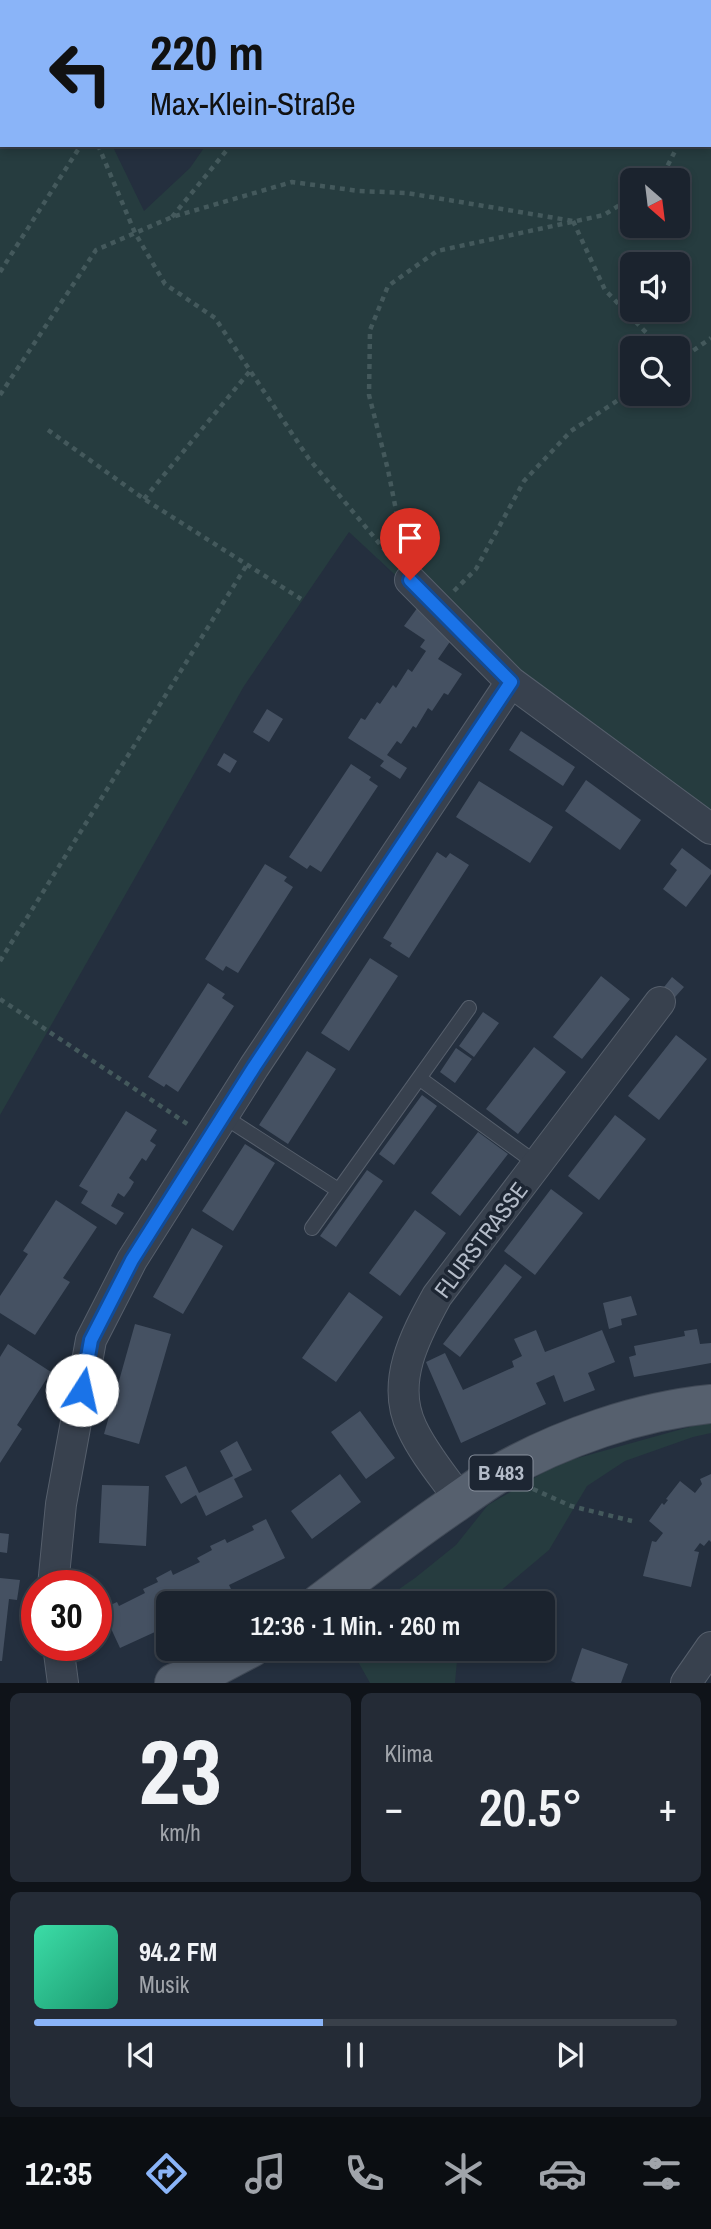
<!DOCTYPE html>
<html lang="de">
<meta charset="utf-8">
<style>
body{margin:0;font-family:"Archivo Narrow",sans-serif;background:#242b36;color:#f1f3f6;height:100vh;display:flex;flex-direction:column;font-size:26px;white-space:nowrap}
*{box-sizing:border-box;margin:0}
p{font-size:23px;color:#a0a4aa}
.icon{flex:none;width:38px;height:38px;fill:none;stroke:currentColor;stroke-width:2;stroke-linecap:round;stroke-linejoin:round}
.map{position:relative;height:1683px;overflow:hidden}
.side{display:flex;flex-direction:column;gap:10px;padding:10px;background:#0f1319;flex:1}
.side>*{flex:none}
.guide{position:absolute;left:0px;top:0px;width:712px;height:147px;box-shadow:0 4px 10px #0003,0 0 0 2px #39404a;background:#8ab4f8;color:#111;overflow:hidden}
.needle{width:46px;rotate:152deg}
.buttons{position:absolute;left:620px;top:168px;display:grid;gap:14px}
.buttons a{display:grid;place-items:center;width:70px;height:70px;border-radius:10px;background:#1b232e;box-shadow:0 4px 10px #0003,0 0 0 2px #39404a;font-size:35px}
.speed{position:absolute;left:21px;top:1570px;display:flex;gap:14px;font-size:35px;font-weight:700;text-align:center}
.speed>*{display:grid;place-content:center;width:91px;height:91px;border-radius:50%;background:#1b232e;box-shadow:0 4px 10px #0003,0 0 0 2px #39404a;line-height:1}
.speed .limit{border:10px solid #d22;background:#fff;color:#111}
.pin{position:absolute;display:grid;place-items:center;width:60px;height:60px;color:#fff;margin:-72px -30px;border-radius:50% 50% 50% 0;rotate:-45deg;box-shadow:0 0 7px #0007}
.pin .icon{rotate:45deg}
.me{position:absolute;width:77px;margin:-38px;rotate:10deg;stroke-linejoin:round;filter:drop-shadow(0 0 5px #0008)}
.turn{display:flex;align-items:center;gap:24px;height:147px;padding:0 35px;font-size:32px}
.turn .icon{width:91px;height:91px;stroke-width:2.5}
.turn b{display:block;font-size:49px;line-height:60px}
.big{font-size:52px;font-weight:600;line-height:1.1}
.side .tile{flex:1;display:flex;flex-direction:column;justify-content:center;gap:10px;min-width:0;padding:0 24px;border-radius:10px;background:#242b36}
.side .dial{align-items:center;gap:0}
.dial b{font-size:91px;line-height:1}
.song{display:flex;align-items:center;gap:21px}
.cover{width:84px;height:84px;border-radius:10px;background:linear-gradient(135deg,hsl(160 70% 55%),hsl(160 70% 35%))}
.played{height:7px;border-radius:4px;background:linear-gradient(90deg,#8ab4f8 45%,#39404a 45%)}
.keys{display:flex;justify-content:space-around;direction:ltr}
.heat{display:flex;justify-content:space-between;align-items:center;font-size:38px;direction:ltr}
.side .tiles{flex:1;display:grid;gap:10px;grid-template-columns:1fr 1fr}
.tile:last-child{grid-column:span 2}
.trip{position:absolute;left:156px;top:1591px;width:399px;height:70px;border-radius:10px;background:#1b232e;box-shadow:0 4px 10px #0003,0 0 0 2px #39404a;font-weight:600;line-height:70px;text-align:center}
.tab-bar{display:flex;height:112px;justify-content:space-around;align-items:center;background:#0b0e12;color:#a0a4aa}
.tab-bar .icon{width:49px;height:49px}
.tab-bar .selected{color:#8ab4f8}
.tab-bar b{font-size:32px;color:#f1f3f6}
.map>svg:first-child{display:block}
.green{fill:#263c3f;fill-rule:evenodd}
.building{fill:#455162}
.lines{fill:none;stroke-linecap:round;stroke-linejoin:round}
.service-casing{stroke:#565f6c;stroke-width:16}
.minor-casing{stroke:#565f6c;stroke-width:32}
.primary-casing{stroke:#414a57;stroke-width:40}
.path{stroke:#44595c;stroke-width:4.5;stroke-dasharray:5 5;stroke-linecap:butt}
.service{stroke:#38414e;stroke-width:14}
.minor{stroke:#38414e;stroke-width:30}
.primary{stroke:#56606e;stroke-width:38}
.route-casing{stroke:#114b97;stroke-width:18}
.route{stroke:#1a73e8;stroke-width:12}
.labels{text-anchor:middle;stroke-width:7;stroke-linejoin:round;paint-order:stroke}
.shield{fill:#1d2633;stroke:#878f9c;stroke-width:2}
.shield-label{font-size:21px;font-weight:bold;fill:#b4bcc9}
.street-label{font-size:23px;fill:#b4bcc9;stroke:#1d2633}
</style>
<div class="map">
<svg width="711" height="1683" viewBox="0 0 711 1683">
<rect width="100%" height="100%" fill="#242f3e"/>
<path class="green" d="M0 0H75L74 2H2V39L0 38Z
M309 0H711V822L503 675 349 532 244 686 0 1115V131L2 130V145H112L144 211 190 168 206 145H710V2H308ZM632 180H677V226H632ZM632 264H677V310H632ZM632 348H677V394H632Z
M711 1423V1433L693 1437 625 1461 587 1486 549 1550 486 1603H379L415 1578 456 1545 488 1505 560 1463 700 1424Z
M351 1649H458L455 1683H370Z"/>
<path class="building" d="M418 607 456 633 438 659 462 674 448 695 444 693 432 711 428 708 416 728 413 726 401 744 397 741 387 755 407 768 400 779 380 766 384 761 348 738 361 718 365 720 377 702 380 704 393 685 396 688 408 669 412 672 426 651 420 647 425 640 404 626Z
M267 709 283 719 269 742 253 732Z
M521 731 575 767 563 786 509 750Z
M224 753 237 761 230 773 217 765Z
M351 764 371 777 369 780 378 786 321 872 310 865 307 869 289 857Z
M586 780 641 820 620 850 565 811Z
M479 781 553 827 530 863 456 817Z
M682 848 711 870V874L686 907 663 889 677 870 670 864Z
M437 852 446 858 450 853 469 865 409 958 390 946 392 943 383 938Z
M265 864 287 877 284 881 293 887 238 973 226 966 223 971 205 959Z
M370 958 398 976 349 1051 321 1033Z
M601 976 630 999 582 1059 553 1037Z
M672 977 684 987 668 1005 657 996Z
M208 983 225 994 222 998 234 1006 178 1092 166 1084 164 1087 148 1077Z
M483 1012 499 1023 474 1057 459 1046Z
M676 1035 707 1059 659 1120 628 1096Z
M534 1047 566 1072 518 1134 486 1109Z
M456 1048 472 1059 455 1083 440 1072Z
M307 1051 336 1069 288 1144 259 1125Z
M422 1095 437 1106 394 1165 379 1154Z
M126 1111 157 1130 150 1141 156 1145 146 1161 142 1158 129 1178 134 1182 130 1189 124 1197 118 1193 111 1206 124 1213 116 1225 81 1203 88 1191 79 1186Z
M615 1115 646 1139 599 1200 568 1176Z
M478 1132 508 1154 460 1216 431 1193Z
M245 1144 275 1163 233 1231 202 1211Z
M367 1170 383 1181 336 1247 320 1236Z
M551 1189 583 1213 535 1275 504 1251Z
M56 1200 97 1227 63 1278 70 1282 35 1335 0 1313V1296L28 1254 23 1251Z
M415 1210 446 1233 400 1296 369 1273Z
M192 1228 223 1246 183 1314 153 1297Z
M505 1264 522 1277 460 1357 443 1344Z
M349 1292 383 1317 336 1382 302 1358Z
M631 1296 637 1315 621 1319 622 1325 609 1329 603 1303Z
M135 1324 171 1334 139 1444 104 1434Z
M697 1329 700 1344 711 1343V1363L634 1377 629 1357 636 1355 634 1346 685 1336 684 1331Z
M536 1330 545 1352 602 1330 615 1362 588 1373 595 1390 564 1402 554 1375 536 1383 546 1404 461 1443 426 1362 445 1353 463 1390 514 1367 512 1361 522 1356 514 1339Z
M8 1344 51 1372 17 1425 22 1429 0 1463V1357Z
M360 1411 395 1458 366 1479 331 1432Z
M237 1441 252 1470 234 1479 243 1497 206 1516 196 1495 181 1504 165 1476 186 1466 199 1493 233 1476 220 1451Z
M340 1474 361 1502 312 1539 291 1511Z
M711 1474V1542L709 1540 704 1546 700 1543 694 1551 699 1552 691 1587 643 1576 652 1541 656 1542 663 1533 649 1521 662 1503 664 1505 668 1500 666 1499 680 1481 695 1493 702 1484 700 1479Z
M102 1485 149 1486 146 1546 99 1543Z
M266 1519 285 1558 229 1585 231 1589 203 1603H168V1626L120 1648 102 1609 117 1602 119 1606 145 1593 143 1589 158 1582 156 1578 171 1570 173 1575 200 1562 197 1558 212 1550 210 1546 225 1539 227 1543 254 1530 252 1526Z
M0 1533 9 1534 7 1553 0 1552Z
M0 1578 20 1580 17 1600 9 1599 2 1661H0Z
M582 1648 628 1664 621 1683H576L571 1681Z"/>
<g class="lines">
<defs>
<path id="service" d="M419 1078 537 1164
M223 1116 338 1190
M312 1228 469 1008"/>
<path id="minor" d="M410 580 511 682 711 829
M460 1500C444 1477 424 1454 412 1428 390 1383 415 1336 437 1296L660 1002
M53 1586 61 1504 91 1340 132 1260 254 1067 511 682
M58 1645 63 1683
M686 1683 711 1647"/>
<path id="primary" d="M320 1603C364 1570 408 1535 454 1504 468 1494 483 1483 498 1474 561 1438 639 1411 711 1404
M174 1683 215 1667 251 1648"/>
</defs>
<use href="#service" class="service-casing"/>
<use href="#minor" class="minor-casing"/>
<use href="#primary" class="primary-casing"/>
<path class="path" d="M4 0 6 2
M694 0V2
M346 2 347 0
M98 145 135 233 165 284 215 318 309 459 394 561
M654 180 667 167 678 145
M172 217 231 145
M573 221 605 290 661 348
M0 272 81 145
M677 362 711 338
M0 395 96 250 172 217 292 182 359 191 407 193 573 221
M48 430 144 499 301 599
M144 499 250 371
M405 555 388 470 369 395 370 330 388 286 437 251 604 215 632 197
M454 591 476 569 524 481 571 431 632 391
M0 961 248 563
M0 999 189 1125
M533 1489 571 1506 632 1521"/>
<use href="#service" class="service"/>
<use href="#minor" class="minor"/>
<use href="#primary" class="primary"/>
</g>
<g class="lines">
<defs>
<path id="route" d="M82 1390 91 1340 132 1260 254 1067 511 682 410 580"/>
</defs>
<use href="#route" class="route-casing"/>
<use href="#route" class="route"/>
</g>
<g class="labels">
<rect class="shield" x="469.5" y="1455.5" width="63" height="35" rx="5"/>
<g class="shield-label">
<text x="501" y="1480">B 483</text>
</g>
<g class="street-label">
<text transform="translate(481 1240) rotate(-53)" y="8">FLURSTRASSE</text>
</g>
</g>
</svg>
<div class="buttons">
<a><svg class="needle" viewBox="-14 -14 28 28"><path d="M0-13l5 13h-10z" fill="#e53935"/><path d="M0 13l5-13h-10z" fill="#a0a4aa"/></svg></a>
<a><svg class="icon" aria-label="sound" viewBox="0 0 24 24"><path d="M4 9h4l5-4v14l-5-4H4zM17 9q2 3 0 6"/></svg></a>
<a><svg class="icon" aria-label="search" viewBox="0 0 24 24"><circle cx="10" cy="10" r="6"/><path d="M15 15l6 6"/></svg></a>
</div>
<div class="speed"><div class="limit">30</div></div>
<div class="pin" style="left:410px;top:580px;background:#d93025"><svg class="icon" aria-label="arrive" viewBox="0 0 24 24"><path d="M6 21V4h12l-3 4 3 4H6"/></svg></div>
<svg class="me" style="left:82px;top:1390px" viewBox="-20 -20 40 40"><circle r="19" fill="#fff"/><path d="M0-13L10 11 0 6-10 11z" fill="#1a73e8"/></svg>
<div class="trip">12:36 · 1 Min. · 260 m</div>
<div class="guide">
<div class="turn"><svg class="icon" aria-label="left" viewBox="0 0 24 24"><path d="M17 20v-9H6M10 6l-5 5 5 5"/></svg><div><b>220 m</b>Max-Klein-Straße</div></div>
</div>
</div>
<section class="side">
<div class="tiles">
<div class="tile dial"><b>23</b><p>km/h</p></div>
<div class="tile"><p>Klima</p>
<div class="heat"><a>−</a><b class="big">20.5°</b><a>+</a></div>
</div>
<div class="tile">
<div class="song"><i class="cover"></i><div><b>94.2 FM</b><p>Musik</p></div></div>
<div class="played"></div>
<div class="keys"><svg class="icon" aria-label="previous" viewBox="0 0 24 24"><path d="M18 5L8 12l10 7zM5 5v14"/></svg><svg class="icon" aria-label="pause" viewBox="0 0 24 24"><path d="M8 5v14M16 5v14"/></svg><svg class="icon" aria-label="next" viewBox="0 0 24 24"><path d="M6 5l10 7-10 7zM19 5v14"/></svg></div>
</div>
</div>
</section>
<nav class="tab-bar">
<b>12:35</b>
<svg class="icon selected" aria-label="directions" viewBox="0 0 24 24"><path d="M12 3l9 9-9 9-9-9zM9 14v-3h6M13 9l2 2-2 2"/></svg>
<svg class="icon" aria-label="music" viewBox="0 0 24 24"><path d="M9 18V5l10-2v13"/><circle cx="6" cy="18" r="3"/><circle cx="16" cy="16" r="3"/></svg>
<svg class="icon" aria-label="phone" viewBox="0 0 24 24"><path d="M5 4h4l2 5-3 2q2 4 5 5l2-3 5 2v4C11 20 4 13 5 4z"/></svg>
<svg class="icon" aria-label="climate" viewBox="0 0 24 24"><path d="M12 3v18M4 7l16 10M4 17L20 7"/></svg>
<svg class="icon" aria-label="car" viewBox="0 0 24 24"><path d="M5 17H2v-5l4-1 3-4h7l3 4 3 1v5h-3M9 17h6M6 11h13"/><circle cx="7" cy="17" r="2"/><circle cx="17" cy="17" r="2"/></svg>
<svg class="icon" aria-label="filters" viewBox="0 0 24 24"><path d="M4 7h16M4 17h16"/><circle cx="9" cy="7" r="2"/><circle cx="15" cy="17" r="2"/></svg>
</nav>
